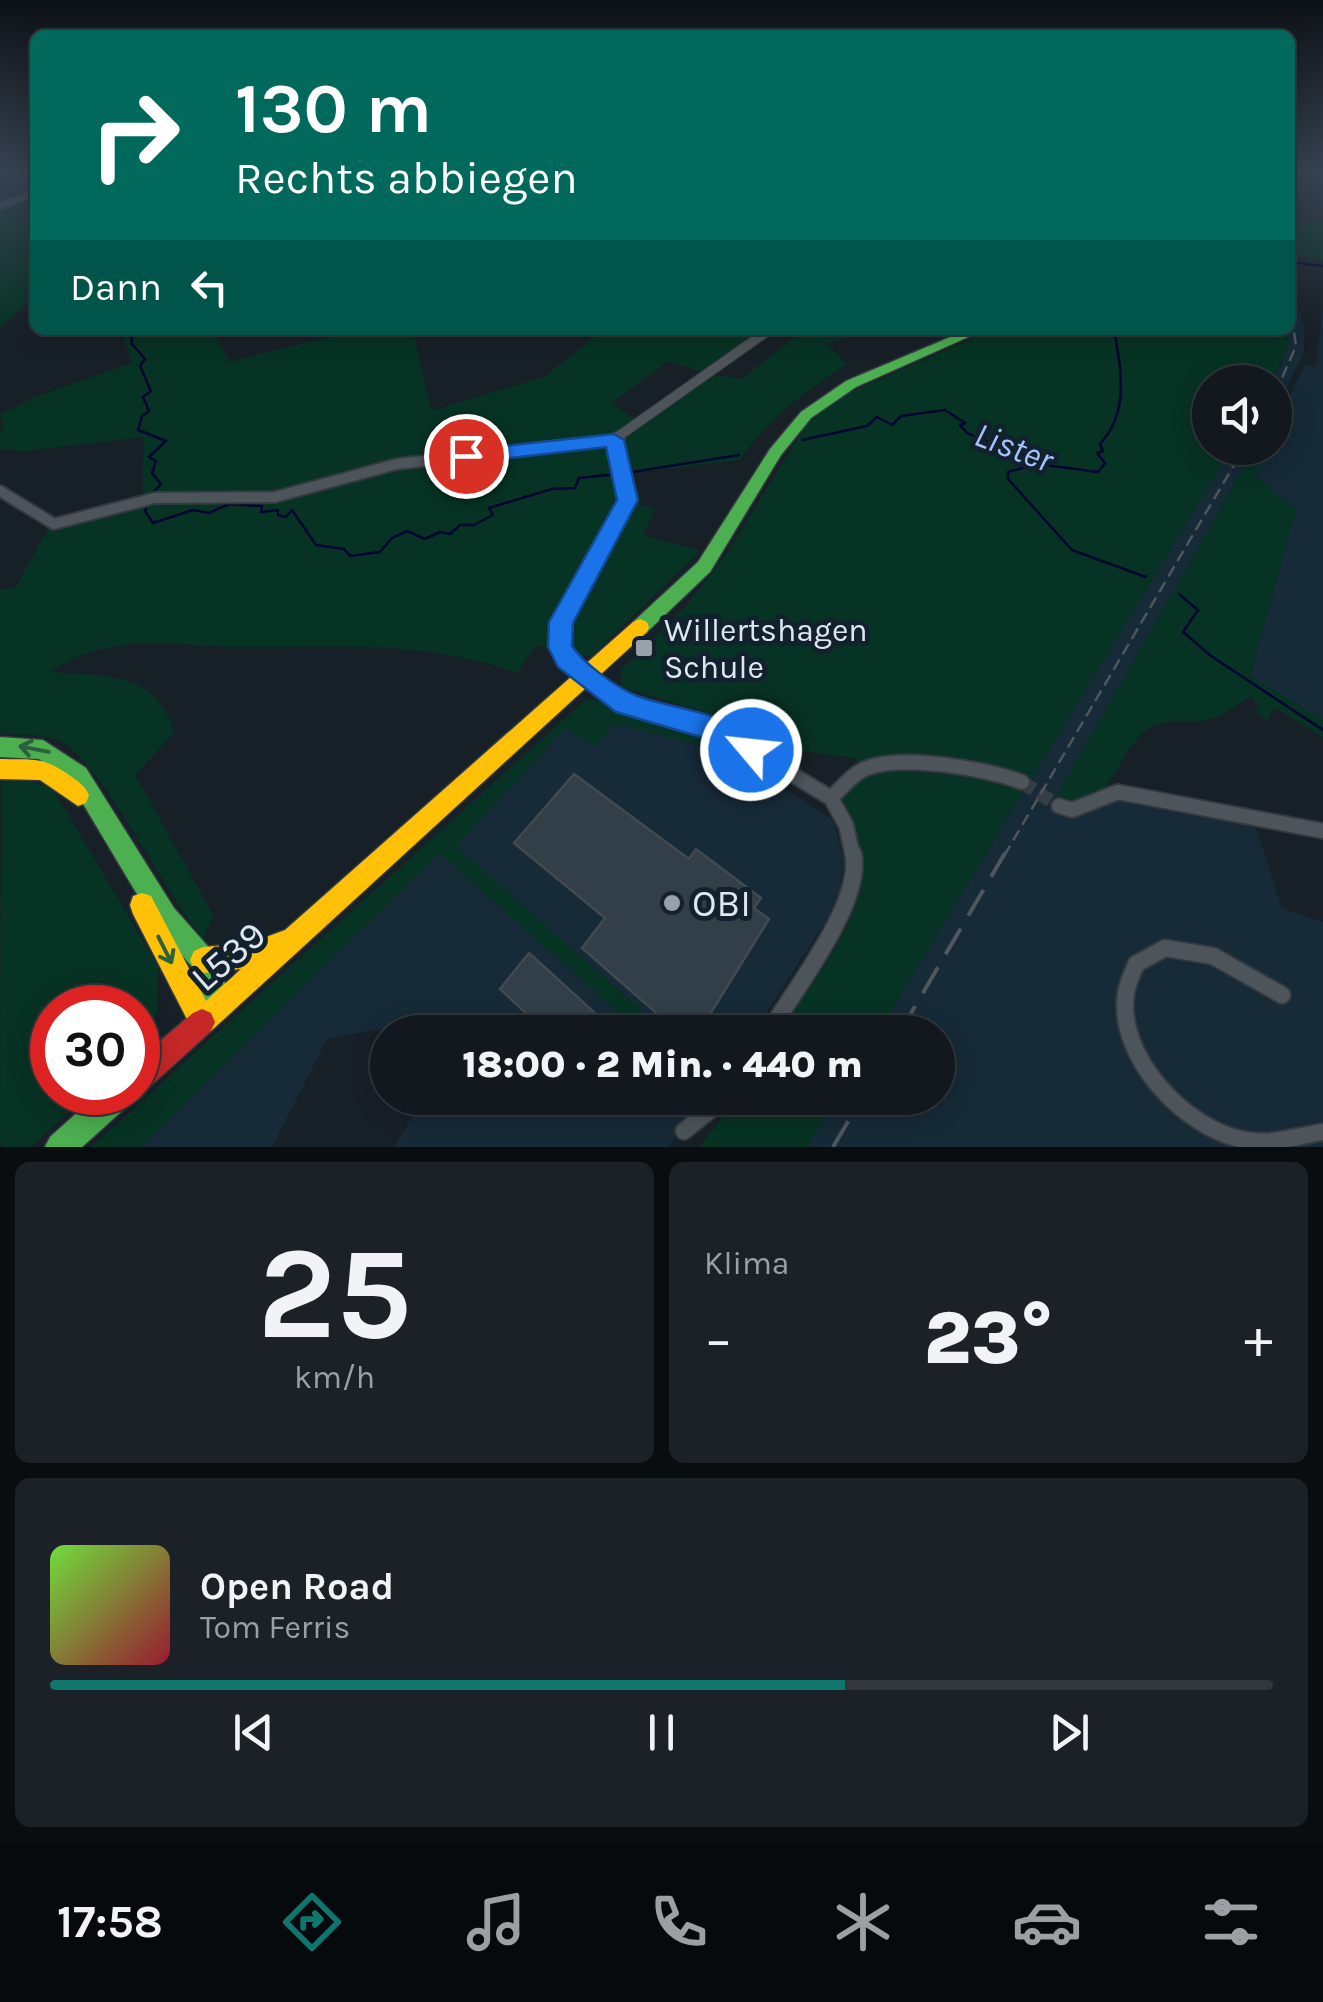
<!DOCTYPE html>
<html lang="de">
<meta charset="utf-8">
<style>
body{margin:0;font-family:Karla,sans-serif;background:#1b2126;color:#f1f3f6;height:100vh;display:flex;flex-direction:column;font-size:38px;white-space:nowrap}
*{box-sizing:border-box;margin:0}
p{font-size:32px;color:#9ca0a4}
.icon{flex:none;width:55px;height:55px;fill:none;stroke:currentColor;stroke-width:2;stroke-linecap:round;stroke-linejoin:round}
.map{position:relative;height:1147px;overflow:hidden}
.sheet{display:flex;flex-direction:column;gap:15px;padding:15px;background:#0a0d10;flex:1}
.sheet>*{flex:none}
.banner{position:absolute;left:30px;top:30px;width:1265px;height:305px;border-radius:15px;box-shadow:0 5px 25px #0003,0 0 0 2px #31373b;background:#00695c;color:#fff;overflow:hidden}
.tools{position:absolute;left:1192px;top:365px;display:grid;gap:20px}
.tools a{display:grid;place-items:center;width:100px;height:100px;border-radius:50%;background:#12181d;box-shadow:0 5px 25px #0003,0 0 0 2px #31373b;font-size:50px}
.speed{position:absolute;left:30px;top:985px;display:flex;gap:20px;font-size:50px;font-weight:700;text-align:center}
.speed>*{display:grid;place-content:center;width:130px;height:130px;border-radius:50%;background:#12181d;box-shadow:0 5px 25px #0003,0 0 0 2px #31373b;line-height:1}
.speed .limit{border:15px solid #d22;background:#fff;color:#111}
.pin{position:absolute;display:grid;place-items:center;width:85px;height:85px;color:#fff;margin:-42px;border:5px solid #fff;border-radius:50%;box-shadow:0 2px 10px #0007}
.me{position:absolute;width:110px;margin:-55px;rotate:298deg;stroke-linejoin:round;filter:drop-shadow(0 0 8px #0008)}
.turn{display:flex;align-items:center;gap:35px;height:210px;padding:0 40px;font-size:45px}
.turn .icon{width:130px;height:130px;stroke-width:2.5}
.turn b{display:block;font-size:70px;line-height:85px}
.then{display:flex;align-items:center;height:95px;padding:0 40px;background:#0003;gap:20px;font-size:38px}
.big{font-size:75px;font-weight:800;line-height:1.1}
.sheet .tile{flex:1;display:flex;flex-direction:column;justify-content:center;gap:15px;min-width:0;padding:0 35px;border-radius:15px;background:#1b2126}
.sheet .dial{align-items:center;gap:0}
.dial b{font-size:130px;line-height:1}
.song{display:flex;align-items:center;gap:30px}
.cover{width:120px;height:120px;border-radius:15px;background:linear-gradient(135deg,hsl(100 70% 55%),hsl(350 70% 35%))}
.played{height:10px;border-radius:5px;background:linear-gradient(90deg,#0f766e 65%,#31373b 65%)}
.keys{display:flex;justify-content:space-around;direction:ltr}
.heat{display:flex;justify-content:space-between;align-items:center;font-size:55px;direction:ltr}
.sheet .tiles{flex:1;display:grid;gap:15px;grid-template-columns:1fr 1fr}
.tile:last-child{grid-column:span 2}
.trip{position:absolute;left:370px;top:1015px;width:585px;height:100px;border-radius:50px;background:#12181d;box-shadow:0 5px 25px #0003,0 0 0 2px #31373b;font-weight:800;line-height:100px;text-align:center}
.menu{display:flex;height:160px;justify-content:space-around;align-items:center;background:#070a0c;color:#9ca0a4}
.menu .icon{width:70px;height:70px}
.menu .selected{color:#0f766e}
.menu b{font-size:45px;color:#f1f3f6}
.map>svg:first-child{display:block}
.built{fill:#162a38}
.green{fill:#073324}
.lines{fill:none;stroke-linecap:round;stroke-linejoin:round}
.stream{stroke:#020431;stroke-width:2.5}
.building{fill:#323f48;stroke:#424a50;stroke-width:2.5}
.street-tunnel{stroke:#363e45;stroke-width:14;stroke-dasharray:14 6;stroke-linecap:butt}
.street-far4-casing{stroke:#343a40;stroke-width:9}
.street-far3-casing{stroke:#343a40;stroke-width:11}
.street-far2-casing{stroke:#343a40;stroke-width:14}
.street-far1-casing{stroke:#343a40;stroke-width:18}
.street-casing{stroke:#343a40;stroke-width:20}
.fast-casing{stroke:#343a40;stroke-width:3}
.slow-casing{stroke:#343a40;stroke-width:3}
.jam-casing{stroke:#343a40;stroke-width:3}
.street-far4{stroke:#4e555a;stroke-width:6}
.street-far3{stroke:#4e555a;stroke-width:9}
.street-far2{stroke:#4e555a;stroke-width:10}
.street-far1{stroke:#4e555a;stroke-width:14}
.street{stroke:#4e555a;stroke-width:16}
.fast{fill:#4caf50;fill-rule:evenodd}
.slow{fill:#ffc107;fill-rule:evenodd}
.jam{fill:#c62828;fill-rule:evenodd}
.rail-far1{stroke:#4f575d;stroke-width:2.5;stroke-dasharray:12 6;stroke-linecap:butt}
.rail{stroke:#4f575d;stroke-width:4;stroke-dasharray:30 15;stroke-linecap:butt}
.oneway{stroke:#2c613d}
.route{fill:#1a73e8;stroke:#114b97;stroke-width:2.5}
.poi-dot{fill:#98a1a9;stroke:#12212d;stroke-width:4}
.labels{text-anchor:middle;stroke-width:10;stroke-linejoin:round;paint-order:stroke}
.poi-label{font-size:32px;fill:#dde7ef;stroke:#12212d;text-anchor:start}
.water-label{font-size:35px;font-style:italic;fill:#a2c3fe;stroke:#12212d}
.near-poi-label{font-size:38px;fill:#dde7ef;stroke:#12212d;text-anchor:start}
.near-street-label{font-size:38px;fill:#dde7ef;stroke:#12212d}
</style>
<div class="map">
<svg width="1323" height="1147" viewBox="0 0 1323 1147">
<rect width="100%" height="100%" fill="#182027"/>
<path class="built" d="M1290 289 1304 324V352L1275 413V382H1271L1282 363 1290 330Z
M1323 307V720L1250 676 1295 510 1256 477 1262 448H1275V423L1305 365 1316 367Z
M1232 448H1255L1051 806 1070 817 1113 797 1254 822 1282 908 1323 922V1147H806L839 1098H938V1032H878Z
M584 708 716 744 834 821 844 862 840 888 829 916 754 1032H667L455 846Z
M439 853 640 1032H394L385 1028 327 1039 272 1147H141Z
M424 1098H697L669 1147H394Z"/>
<path class="green" d="M35 194V297L0 327V207Z
M1323 221V261L1290 252V224Z
M121 330H212L230 362C291 346 349 330 413 330L431 411 544 377 603 330H765L706 373 669 361 611 403 637 420 612 437 402 466 611 444 626 493 622 506 546 647 535 645 518 673C422 639 338 648 239 647 167 646 116 630 49 672 101 676 157 669 174 733L135 775 214 916 203 938C166 896 98 752 55 739 39 734 17 735 0 734V590L16 587 48 529 142 503 144 437 25 451 0 449V431L4 428 0 415 35 397 132 363Z
M803 330H879L827 343 846 364C806 392 767 418 740 460L625 474 617 441 708 374 742 379Z
M992 330H1288L1287 350 1271 382H1210V448H1232L1030 782 998 768 859 767 856 758 801 751 739 722 621 687V670L687 605 728 552 806 425 842 396Z
M1255 448H1262L1256 477 1296 509 1250 676 1323 720V737L1274 707 1267 721 1255 711 1259 703 1250 697C1238 704 1223 716 1208 720 1191 725 1171 718 1153 726 1119 740 1107 828 1055 798Z
M630 502 655 508 643 535 700 551 592 656 571 653 566 627Z
M593 699 634 716 712 737 756 763V773L723 752 615 723 594 747 566 728 456 846 666 1032H640L439 853 141 1147H91L583 702Z
M881 770 1002 778 1025 790 878 1032H779C810 983 866 921 862 858 861 836 848 820 842 800L858 779Z
M1 776 51 786 158 966 157 1012 138 1042V1008H52V1092L89 1093 31 1147H4L0 1143Z
M739 1098H839L806 1147H699Z"/>
<g class="lines">
<path class="stream" d="M0 187 21 184 32 190
M1290 262 1323 266
M131 330 132 344 145 359 140 366 151 391 143 397 149 411 142 416 138 430 166 441 149 457 156 461 152 473 161 484 152 494
M802 440 867 426 877 417 892 425 901 416 945 410 965 423 960 425 967 433 1038 464 1098 472 1105 463 1097 453 1103 451 1100 444C1130 411 1121 370 1114 330
M1033 465 1008 472V479L1072 550 1146 577
M626 473 739 455
M147 506 145 511 153 523 193 510 209 513 229 504 262 506 261 512 278 510V515L286 517 292 510 316 545 344 549 350 556 380 552 392 538 407 531 425 539 440 532 450 534 460 525H474L493 515 489 508 552 489 575 488 579 478 618 474
M1179 594 1198 610 1183 632 1211 656 1323 730"/>
</g>
<path class="building" d="M574 774 689 859 696 849 761 898 754 908 769 919 699 1032H678L582 948 605 918 514 843Z
M529 953 607 1024 601 1032H546L500 989Z"/>
<g class="lines">
<path class="street-tunnel" d="M1022 782 1059 806"/>
<defs>
<path id="street-far4" d="M0 206 35 193"/>
<path id="street-far3" d="M616 438 769 330"/>
<path id="street-far2" d="M614 440 620 436
M0 491 54 524 155 498 275 497 397 464 614 440
M561 623 628 499 614 440"/>
<path id="street-far1" d="M562 621 557 635 567 660 612 696 727 735 831 798 846 825 853 856
M831 798C842 788 853 773 867 768 904 754 986 769 1022 782
M1059 806 1072 810 1118 792 1323 831"/>
<path id="street" d="M1282 995 1213 956 1165 948 1136 964C1133 973 1127 984 1126 993 1116 1057 1186 1130 1245 1140 1271 1145 1298 1136 1323 1132
M769 1032C794 990 864 902 853 853
M684 1131 725 1098"/>
<path id="fast" d="M967 330H984L856 387 811 418 781 455 710 572 647 632 640 635 633 632 631 627 633 622 698 562 770 449 801 412 846 381Z
M0 737 43 740 86 768 174 908 212 951 227 987 211 1031 202 1035 193 1031 189 1022 201 987 194 969 156 926 70 782 39 759 0 757Z
M100 1092H136L132 1102 82 1147H45L50 1137Z"/>
<path id="slow" d="M640 619 647 622 649 627 647 632 211 1031 202 1035 193 1031 133 914 130 905 133 896 142 893 151 896 206 1001 241 969 203 973 194 969 190 960 194 951 203 947 250 943 285 930 633 622Z
M0 759C34 760 43 756 72 777 80 783 85 786 89 795L86 803 78 806 40 780 0 779Z"/>
<path id="jam" d="M202 1009 211 1013 215 1022 211 1031 148 1088 138 1092V1060L193 1013Z"/>
</defs>
<use href="#street-far4" class="street-far4-casing"/>
<use href="#street-far3" class="street-far3-casing"/>
<use href="#street-far2" class="street-far2-casing"/>
<use href="#street-far1" class="street-far1-casing"/>
<use href="#street" class="street-casing"/>
<use href="#fast" class="fast-casing"/>
<use href="#slow" class="slow-casing"/>
<use href="#jam" class="jam-casing"/>
<use href="#street-far4" class="street-far4"/>
<use href="#street-far3" class="street-far3"/>
<use href="#street-far2" class="street-far2"/>
<use href="#street-far1" class="street-far1"/>
<use href="#street" class="street"/>
<use href="#fast" class="fast"/>
<use href="#slow" class="slow"/>
<use href="#jam" class="jam"/>
<path class="rail-far1" d="M1275 394 1296 346 1290 304
M1004 856 1244 448"/>
<path class="rail" d="M900 1032 1005 853
M833 1147 862 1098"/>
</g>
<defs><path id="oneway-shaft" d="M-6 0H5M1.5-3L5.5 0L1.5 3" fill="none" stroke-width="1.6" stroke-linecap="round" stroke-linejoin="round" transform="scale(2.5)"/></defs>
<g class="oneway">
<use href="#oneway-shaft" transform="translate(34 749) rotate(-169)"/>
<use href="#oneway-shaft" transform="translate(165 950) rotate(63)"/>
</g>
<linearGradient id="sky" x2="0" y2="1"><stop stop-color="#0d1215"/><stop offset="0.52" stop-color="#374252"/><stop offset="1" stop-color="#374252" stop-opacity="0"/></linearGradient>
<rect width="1323" height="334" fill="url(#sky)"/>
<path class="route" d="M614 434 624 440 638 500 573 623 572 646C583 663 616 687 635 695 668 709 749 714 765 750L761 758 751 762 704 738 616 712 558 667 548 647 549 622 617 500 606 447 466 463 457 456 466 450Z"/>
<g class="poi-dot">
<rect x="634" y="638" width="20" height="20" rx="5"/>
<circle cx="672" cy="903" r="10"/>
</g>
<g class="labels">
<g class="poi-label">
<text x="664" y="641">Willertshagen<tspan x="664" dy="37">Schule</tspan></text>
</g>
<g class="water-label">
<text transform="translate(1014 447) rotate(21)" y="12">Lister</text>
</g>
<g class="near-poi-label">
<text x="692" y="916">OBI</text>
</g>
<g class="near-street-label">
<text transform="translate(228 956) rotate(-41)" y="13">L539</text>
</g>
</g>
</svg>
<div class="tools">
<a><svg class="icon" aria-label="sound" viewBox="0 0 24 24"><path d="M4 9h4l5-4v14l-5-4H4zM17 9q2 3 0 6"/></svg></a>
</div>
<div class="speed"><div class="limit">30</div></div>
<div class="pin" style="left:466px;top:456px;background:#d93025"><svg class="icon" aria-label="arrive" viewBox="0 0 24 24"><path d="M6 21V4h12l-3 4 3 4H6"/></svg></div>
<svg class="me" style="left:751px;top:750px" viewBox="-20 -20 40 40"><circle r="17" fill="#1a73e8" stroke="#fff" stroke-width="3"/><path d="M0-11L8 9 0 5-8 9z" fill="#fff"/></svg>
<div class="trip">18:00 · 2 Min. · 440 m</div>
<div class="banner">
<div class="turn"><svg class="icon" aria-label="right" viewBox="0 0 24 24"><path d="M7 20v-9h11M14 6l5 5-5 5"/></svg><div><b>130 m</b>Rechts abbiegen</div></div>
<div class="then">Dann<svg class="icon" aria-label="left" viewBox="0 0 24 24"><path d="M17 20v-9H6M10 6l-5 5 5 5"/></svg></div>
</div>
</div>
<section class="sheet">
<div class="tiles">
<div class="tile dial"><b>25</b><p>km/h</p></div>
<div class="tile"><p>Klima</p>
<div class="heat"><a>−</a><b class="big">23°</b><a>+</a></div>
</div>
<div class="tile">
<div class="song"><i class="cover"></i><div><b>Open Road</b><p>Tom Ferris</p></div></div>
<div class="played"></div>
<div class="keys"><svg class="icon" aria-label="previous" viewBox="0 0 24 24"><path d="M18 5L8 12l10 7zM5 5v14"/></svg><svg class="icon" aria-label="pause" viewBox="0 0 24 24"><path d="M8 5v14M16 5v14"/></svg><svg class="icon" aria-label="next" viewBox="0 0 24 24"><path d="M6 5l10 7-10 7zM19 5v14"/></svg></div>
</div>
</div>
</section>
<nav class="menu">
<b>17:58</b>
<svg class="icon selected" aria-label="directions" viewBox="0 0 24 24"><path d="M12 3l9 9-9 9-9-9zM9 14v-3h6M13 9l2 2-2 2"/></svg>
<svg class="icon" aria-label="music" viewBox="0 0 24 24"><path d="M9 18V5l10-2v13"/><circle cx="6" cy="18" r="3"/><circle cx="16" cy="16" r="3"/></svg>
<svg class="icon" aria-label="phone" viewBox="0 0 24 24"><path d="M5 4h4l2 5-3 2q2 4 5 5l2-3 5 2v4C11 20 4 13 5 4z"/></svg>
<svg class="icon" aria-label="climate" viewBox="0 0 24 24"><path d="M12 3v18M4 7l16 10M4 17L20 7"/></svg>
<svg class="icon" aria-label="car" viewBox="0 0 24 24"><path d="M5 17H2v-5l4-1 3-4h7l3 4 3 1v5h-3M9 17h6M6 11h13"/><circle cx="7" cy="17" r="2"/><circle cx="17" cy="17" r="2"/></svg>
<svg class="icon" aria-label="filters" viewBox="0 0 24 24"><path d="M4 7h16M4 17h16"/><circle cx="9" cy="7" r="2"/><circle cx="15" cy="17" r="2"/></svg>
</nav>
